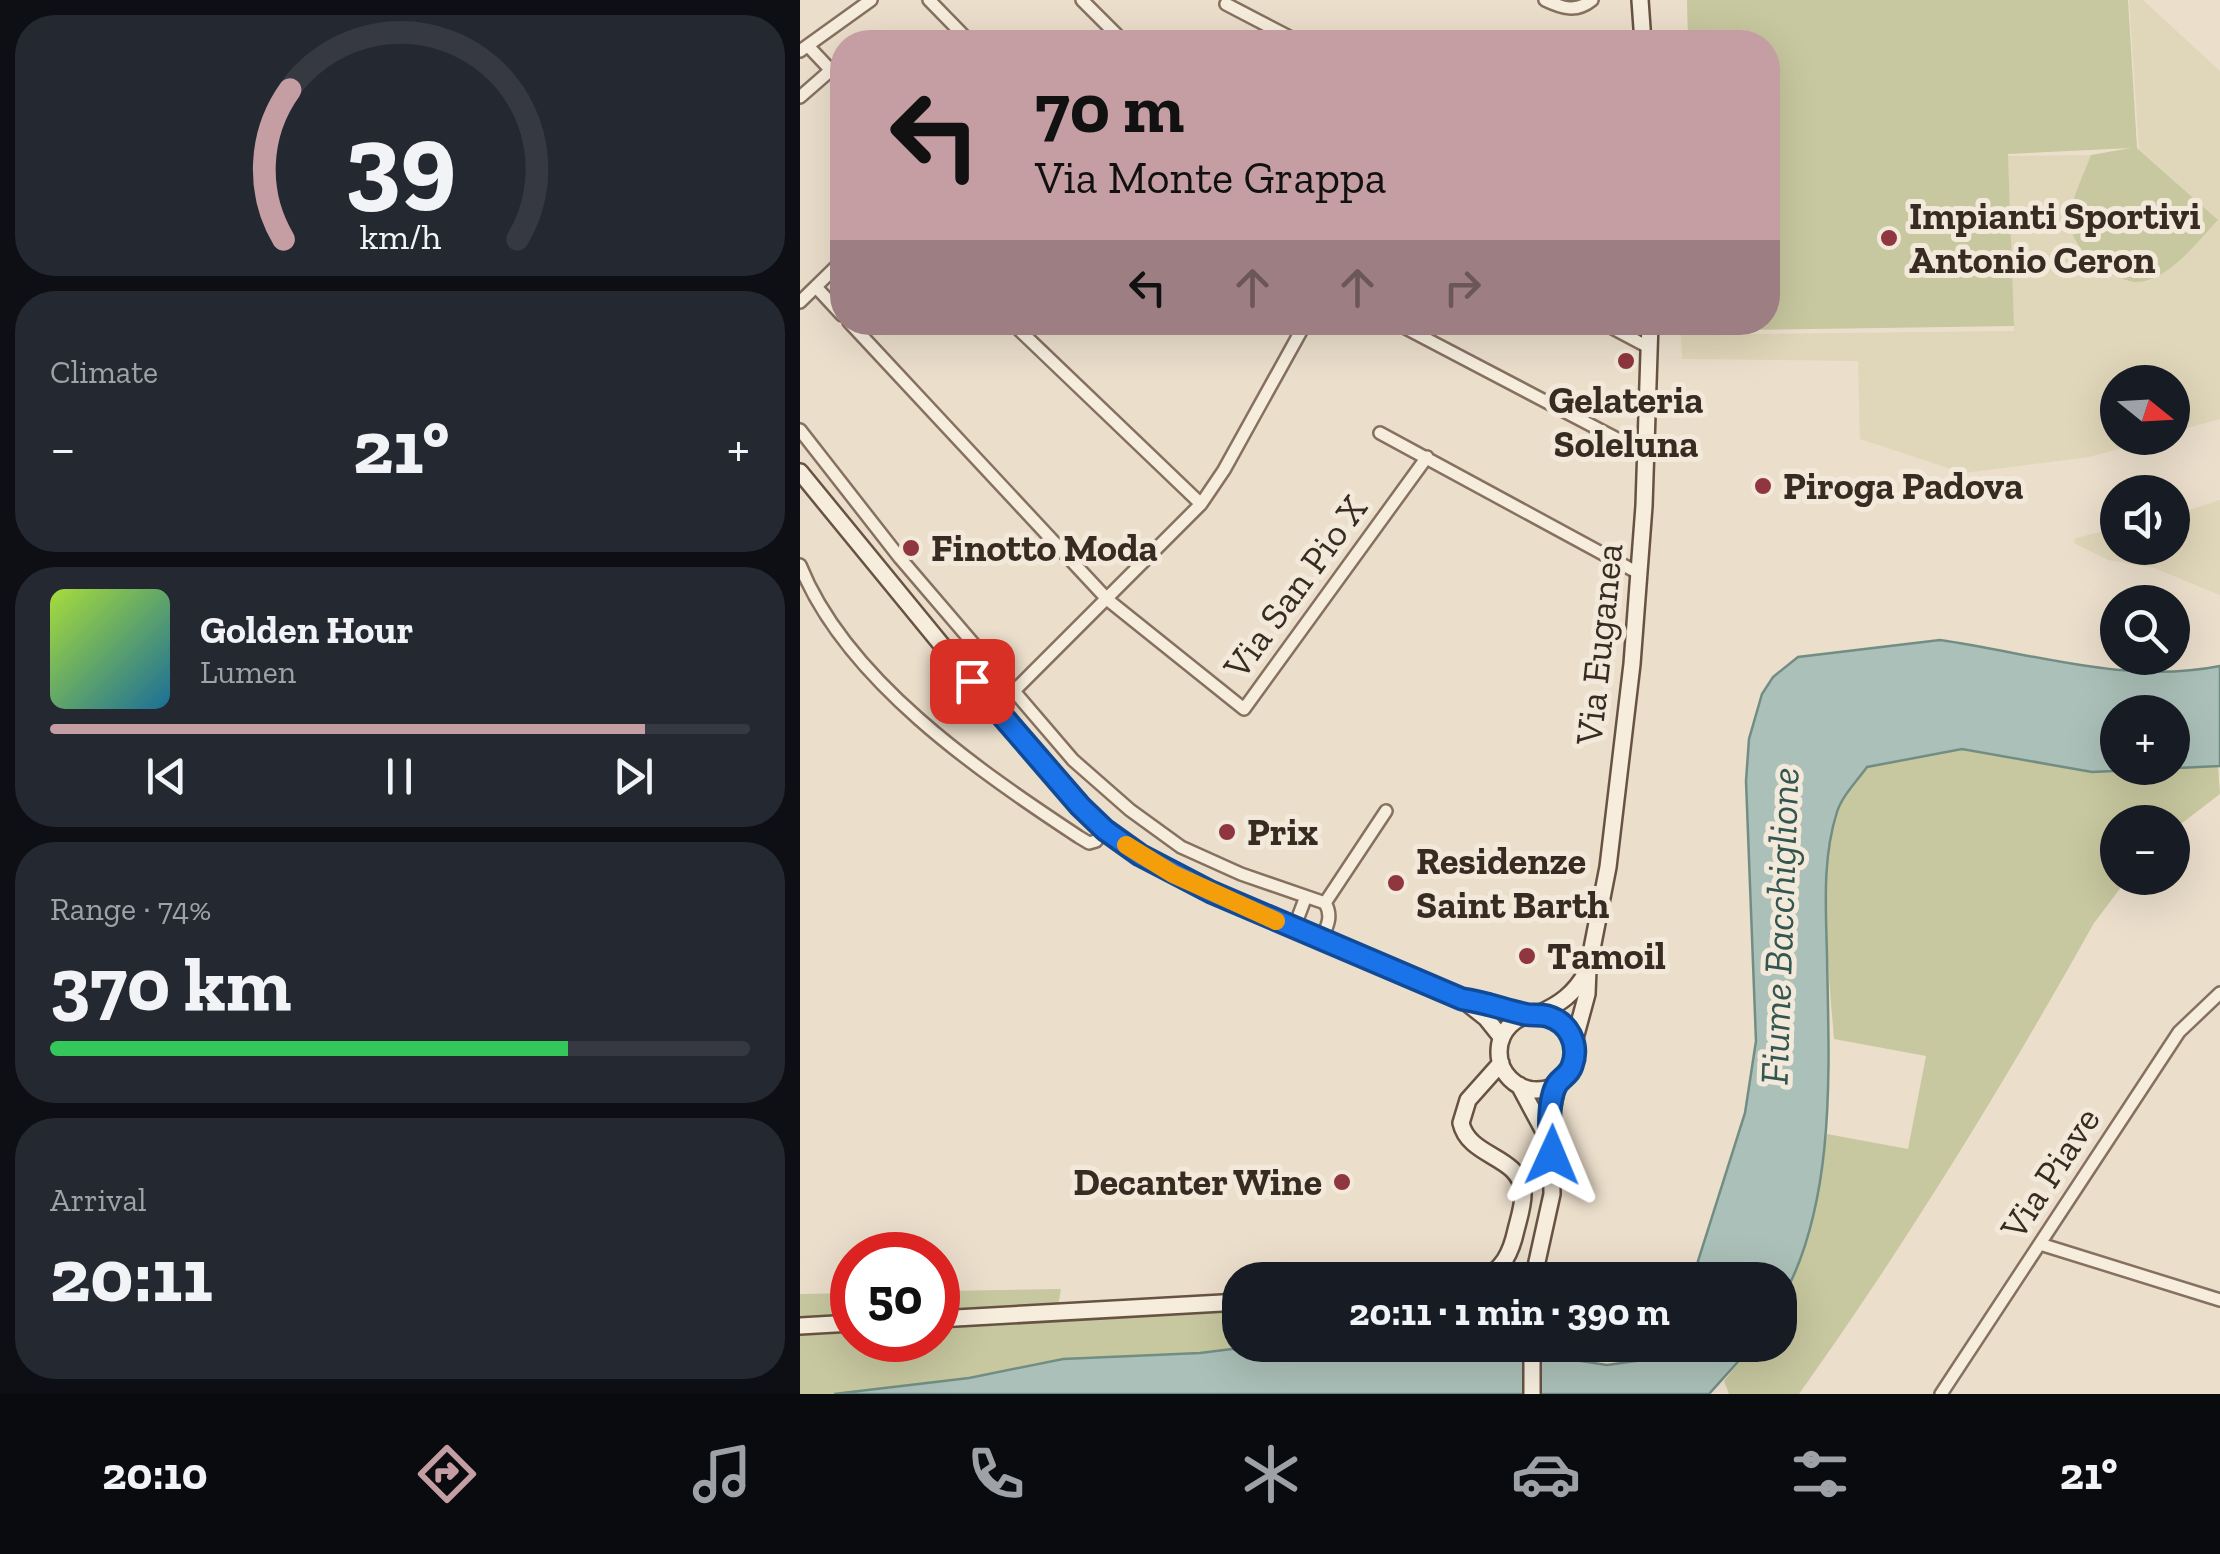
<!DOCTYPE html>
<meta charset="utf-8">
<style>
body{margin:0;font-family:"Zilla Slab",serif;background:#242831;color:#f1f3f6;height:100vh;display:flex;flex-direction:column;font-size:38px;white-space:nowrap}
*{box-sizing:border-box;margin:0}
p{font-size:32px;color:#9ea1a6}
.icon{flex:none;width:55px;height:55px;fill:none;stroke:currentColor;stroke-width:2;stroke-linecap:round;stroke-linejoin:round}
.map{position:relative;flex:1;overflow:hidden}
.panel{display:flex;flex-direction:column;gap:15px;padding:15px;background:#0d0f14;width:800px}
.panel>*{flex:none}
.hud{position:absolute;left:30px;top:30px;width:950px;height:305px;border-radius:40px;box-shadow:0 10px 40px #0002;background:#c59ea4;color:#111;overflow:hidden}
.needle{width:65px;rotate:108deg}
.buttons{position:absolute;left:1300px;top:365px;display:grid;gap:20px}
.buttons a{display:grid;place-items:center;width:90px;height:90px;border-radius:50%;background:#171b24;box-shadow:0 10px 40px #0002;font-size:50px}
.speed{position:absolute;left:30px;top:1232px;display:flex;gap:20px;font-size:50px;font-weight:700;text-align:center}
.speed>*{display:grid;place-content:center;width:130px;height:130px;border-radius:50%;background:#171b24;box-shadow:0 10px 40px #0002;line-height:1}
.speed .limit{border:15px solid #d22;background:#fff;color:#111}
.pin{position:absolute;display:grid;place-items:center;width:85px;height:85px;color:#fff;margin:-42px;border-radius:20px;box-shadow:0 5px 15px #0006}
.me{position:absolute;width:110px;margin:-55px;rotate:1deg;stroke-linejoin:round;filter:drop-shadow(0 0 8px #0008)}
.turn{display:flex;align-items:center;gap:35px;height:210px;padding:0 40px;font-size:45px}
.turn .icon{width:130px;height:130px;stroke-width:2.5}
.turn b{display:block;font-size:70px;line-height:85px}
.lanes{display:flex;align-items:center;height:95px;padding:0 40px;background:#0003;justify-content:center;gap:50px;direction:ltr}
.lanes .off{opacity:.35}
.big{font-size:75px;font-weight:800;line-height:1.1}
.panel .widget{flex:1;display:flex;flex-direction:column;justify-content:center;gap:15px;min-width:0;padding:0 35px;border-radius:40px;background:#242831}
.panel .dial{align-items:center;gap:0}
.dial svg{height:260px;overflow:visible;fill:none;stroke:#363941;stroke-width:7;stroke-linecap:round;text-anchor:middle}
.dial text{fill:#f1f3f6;stroke:none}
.song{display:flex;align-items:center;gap:30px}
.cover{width:120px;height:120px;border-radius:15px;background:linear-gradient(135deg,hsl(80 70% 55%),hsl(200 70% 35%))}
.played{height:10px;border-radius:5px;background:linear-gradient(90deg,#c59ea4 85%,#363941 85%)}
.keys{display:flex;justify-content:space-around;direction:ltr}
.heat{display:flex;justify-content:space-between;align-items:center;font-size:55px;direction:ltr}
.charge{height:15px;border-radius:8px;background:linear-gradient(90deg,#34c759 74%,#363941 0)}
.trip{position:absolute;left:422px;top:1262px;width:575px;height:100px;border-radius:40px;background:#171b24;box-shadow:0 10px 40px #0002;font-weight:800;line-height:100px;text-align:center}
.dock{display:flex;height:160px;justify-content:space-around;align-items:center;background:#090b0e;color:#9ea1a6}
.dock .icon{width:70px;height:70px}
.dock .current{color:#c59ea4}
.dock b{font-size:45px;color:#f1f3f6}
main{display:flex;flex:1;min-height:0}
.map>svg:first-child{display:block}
.farmland{fill:#e0d6b9}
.green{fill:#c7c89f}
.water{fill:#abc0b8;stroke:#728e84;stroke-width:2.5;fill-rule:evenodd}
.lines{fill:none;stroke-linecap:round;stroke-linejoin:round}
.street-casing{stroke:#867160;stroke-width:16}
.secondary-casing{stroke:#685343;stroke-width:20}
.street{stroke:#f6eddd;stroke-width:11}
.secondary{stroke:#f6eddd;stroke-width:15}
.route-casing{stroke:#114b97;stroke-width:25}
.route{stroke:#1a73e8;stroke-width:18}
.slow{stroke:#f59e0b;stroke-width:18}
.poi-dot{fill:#8f363f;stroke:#f3e9da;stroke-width:4}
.labels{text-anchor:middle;stroke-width:10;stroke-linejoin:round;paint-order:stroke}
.poi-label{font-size:38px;font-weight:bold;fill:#382b22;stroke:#f3e9da;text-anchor:start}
.street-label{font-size:38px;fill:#382b22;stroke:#f3e9da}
.water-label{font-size:40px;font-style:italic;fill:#335651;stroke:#f3e9da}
</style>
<main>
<section class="panel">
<div class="widget dial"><svg viewBox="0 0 100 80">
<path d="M14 69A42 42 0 1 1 86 69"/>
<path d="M14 69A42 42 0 0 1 16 23" stroke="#c59ea4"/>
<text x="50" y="56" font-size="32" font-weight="700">39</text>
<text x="50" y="72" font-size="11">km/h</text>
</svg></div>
<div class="widget"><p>Climate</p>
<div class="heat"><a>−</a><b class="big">21°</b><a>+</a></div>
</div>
<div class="widget">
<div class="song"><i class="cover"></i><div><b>Golden Hour</b><p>Lumen</p></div></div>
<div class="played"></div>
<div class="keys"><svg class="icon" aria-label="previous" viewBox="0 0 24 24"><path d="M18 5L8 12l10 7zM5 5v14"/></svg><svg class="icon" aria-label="pause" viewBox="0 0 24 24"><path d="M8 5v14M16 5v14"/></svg><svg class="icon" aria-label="next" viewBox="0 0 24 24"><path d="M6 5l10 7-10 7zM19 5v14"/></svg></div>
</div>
<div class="widget"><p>Range · 74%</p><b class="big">370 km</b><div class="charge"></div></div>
<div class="widget"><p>Arrival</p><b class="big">20:11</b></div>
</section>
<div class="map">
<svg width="1420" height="1394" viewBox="0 0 1420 1394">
<rect width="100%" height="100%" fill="#ebdecb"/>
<path class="farmland" d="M1329 0H1343L1420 71V419L1373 432 1372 382H1318V438H1359L1289 457 1163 473 1060 439 1058 361 882 359 881 335 1214 331 1208 156 1291 155 1276 193 1345 282 1381 259 1418 220 1339 149Z
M1420 500V595L1354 568 1308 560 1274 543 1276 538 1317 528 1318 548H1372L1373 515Z"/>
<path class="green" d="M887 0H1328L1337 148 1418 220C1398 241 1376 271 1348 280 1332 286 1318 277 1305 269 1251 232 1271 207 1291 155L1331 148 1208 154 1214 326 878 331V323L968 322V42H888Z
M1162 749 1292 772 1418 766 1420 794 1373 830 1372 822H1318V878H1328L1294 923C1204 1084 1106 1244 999 1394H929L924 1381 953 1345H980V1303L1008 1234 1027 1134 1108 1149 1126 1056 1034 1039C1030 985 1015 851 1040 806 1047 792 1058 780 1067 767Z
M261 1289 257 1312 440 1304V1345H464L400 1353 263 1359 169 1378 34 1394H0V1294L52 1293V1340H138V1291Z"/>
<path class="water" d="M1140 640C1232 653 1326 685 1420 666V766L1292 772 1162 749 1067 767C1057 781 1042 796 1037 812 1022 859 1026 908 1027 957 1029 1068 1037 1203 980 1303V1280H892L945 1113 956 1041 946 781 949 739 962 694 973 677 998 657ZM1318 712H1372V768H1318Z
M464 1345H693L707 1350 807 1365 850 1359 858 1345H953L909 1394H34L169 1378 263 1359 400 1353Z"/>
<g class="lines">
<defs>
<path id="street" d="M129 0 170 42
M282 0 321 39
M745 0C762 8 776 13 792 0
M426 4 499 42
M9 47 42 82
M0 51 71 0
M0 97 31 70
M16 287 42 315
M0 302 42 261
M49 322 308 600 444 709 627 457
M211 322 401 504
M594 322 846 454
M801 322 850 348
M0 430 100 558 273 760 330 810 381 847 441 874 525 903C533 916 527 927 521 940
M580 433 840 574
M0 565C46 680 179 771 279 837L289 843 296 841 305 830
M212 693 401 504 424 470 506 322
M525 903 586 811
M494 928 505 899
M1240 1244 1420 1300
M1141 1394 1379 1032 1420 993"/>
<path id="secondary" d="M840 0 843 42
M0 472 195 710 305 830 340 855 411 893 662 999 686 1018 702 1038
M665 1000 688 1002 728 1015
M738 1014C760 1004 774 994 786 973
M699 1052a38 38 0 1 1 76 0a38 38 0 1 1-76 0Z
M774 1042 787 994 788 969 808 867 832 664 844 506 850 322
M719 1085 748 1139
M682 1280C703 1269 711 1253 716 1230 719 1218 724 1203 723 1191 719 1155 669 1158 661 1123L668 1100 701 1063
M733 1280 752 1194 751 1116 757 1085
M138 1319 440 1302
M0 1326 52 1323
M732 1394V1345"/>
</defs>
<use href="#street" class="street-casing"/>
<use href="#secondary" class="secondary-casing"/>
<use href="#street" class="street"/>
<use href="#secondary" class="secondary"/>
</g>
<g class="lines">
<defs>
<path id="route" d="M172 681 280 806 305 830 340 855 411 892 662 999C684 1002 702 1009 724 1014 731 1016 739 1014 747 1016 769 1022 780 1045 772 1066 769 1075 762 1077 757 1084 747 1101 749 1137 752 1155"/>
</defs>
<use href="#route" class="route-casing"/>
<use href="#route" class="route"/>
<path class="slow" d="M326 845 373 874 476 921"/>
</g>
<g class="poi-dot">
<circle cx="1089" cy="238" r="10"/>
<circle cx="826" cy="361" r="10"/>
<circle cx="963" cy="486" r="10"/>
<circle cx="111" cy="548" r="10"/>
<circle cx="427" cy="832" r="10"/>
<circle cx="596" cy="883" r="10"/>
<circle cx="727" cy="956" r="10"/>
<circle cx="542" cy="1182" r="10"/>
</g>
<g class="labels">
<g class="poi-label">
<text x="1109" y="229">Impianti Sportivi<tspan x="1109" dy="44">Antonio Ceron</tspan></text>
<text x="826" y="413" text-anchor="middle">Gelateria<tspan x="826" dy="44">Soleluna</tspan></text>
<text x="983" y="499">Piroga Padova</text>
<text x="131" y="561">Finotto Moda</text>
<text x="447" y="845">Prix</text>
<text x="616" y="874">Residenze<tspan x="616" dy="44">Saint Barth</tspan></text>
<text x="747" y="969">Tamoil</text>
<text x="522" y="1195" text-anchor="end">Decanter Wine</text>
</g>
<g class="street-label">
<text transform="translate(495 587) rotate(-54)" y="13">Via San Pio X</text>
<text transform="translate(799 644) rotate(-84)" y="13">Via Euganea</text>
<text transform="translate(1250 1173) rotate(-57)" y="13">Via Piave</text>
</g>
<g class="water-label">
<text transform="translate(979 926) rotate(-88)" y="14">Fiume Bacchiglione</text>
</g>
</g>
</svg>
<div class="buttons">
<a><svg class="needle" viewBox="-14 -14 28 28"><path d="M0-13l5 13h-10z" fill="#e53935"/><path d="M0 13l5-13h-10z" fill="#9ea1a6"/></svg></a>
<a><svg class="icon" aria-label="sound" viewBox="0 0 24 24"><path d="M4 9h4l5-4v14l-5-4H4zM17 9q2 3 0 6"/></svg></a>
<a><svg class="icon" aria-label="search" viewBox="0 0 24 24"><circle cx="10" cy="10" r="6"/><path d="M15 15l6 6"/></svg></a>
<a>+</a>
<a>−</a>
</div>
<div class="speed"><div class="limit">50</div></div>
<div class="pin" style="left:172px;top:681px;background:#d93025"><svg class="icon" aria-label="arrive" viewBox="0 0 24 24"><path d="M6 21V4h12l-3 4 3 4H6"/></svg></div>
<svg class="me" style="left:752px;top:1155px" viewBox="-20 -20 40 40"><path d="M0-17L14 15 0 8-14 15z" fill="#1a73e8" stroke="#fff" stroke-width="4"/></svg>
<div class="trip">20:11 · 1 min · 390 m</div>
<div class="hud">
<div class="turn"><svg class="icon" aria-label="left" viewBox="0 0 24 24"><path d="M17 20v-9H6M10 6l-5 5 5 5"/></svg><div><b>70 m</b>Via Monte Grappa</div></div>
<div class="lanes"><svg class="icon" aria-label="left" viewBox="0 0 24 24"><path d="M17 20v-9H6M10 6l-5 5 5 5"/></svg><svg class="icon off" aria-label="ahead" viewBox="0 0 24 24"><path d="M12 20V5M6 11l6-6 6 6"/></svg><svg class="icon off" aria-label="ahead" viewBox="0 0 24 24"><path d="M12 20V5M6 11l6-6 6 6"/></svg><svg class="icon off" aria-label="right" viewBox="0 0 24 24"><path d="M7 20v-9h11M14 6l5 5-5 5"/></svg></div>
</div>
</div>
</main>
<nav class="dock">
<b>20:10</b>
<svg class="icon current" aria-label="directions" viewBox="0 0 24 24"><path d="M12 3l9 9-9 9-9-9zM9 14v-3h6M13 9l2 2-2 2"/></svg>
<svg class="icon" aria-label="music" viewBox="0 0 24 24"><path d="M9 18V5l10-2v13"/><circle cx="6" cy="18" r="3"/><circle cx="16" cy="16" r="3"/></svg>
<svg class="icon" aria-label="phone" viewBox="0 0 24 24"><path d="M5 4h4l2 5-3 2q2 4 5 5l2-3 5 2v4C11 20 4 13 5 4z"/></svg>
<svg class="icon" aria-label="climate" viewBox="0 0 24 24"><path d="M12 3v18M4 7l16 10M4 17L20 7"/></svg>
<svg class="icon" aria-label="car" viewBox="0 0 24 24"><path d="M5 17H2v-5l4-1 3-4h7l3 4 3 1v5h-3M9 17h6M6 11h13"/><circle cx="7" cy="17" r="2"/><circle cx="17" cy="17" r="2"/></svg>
<svg class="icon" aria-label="filters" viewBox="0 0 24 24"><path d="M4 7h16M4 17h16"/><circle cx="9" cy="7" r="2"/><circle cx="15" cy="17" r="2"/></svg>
<b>21°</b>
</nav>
